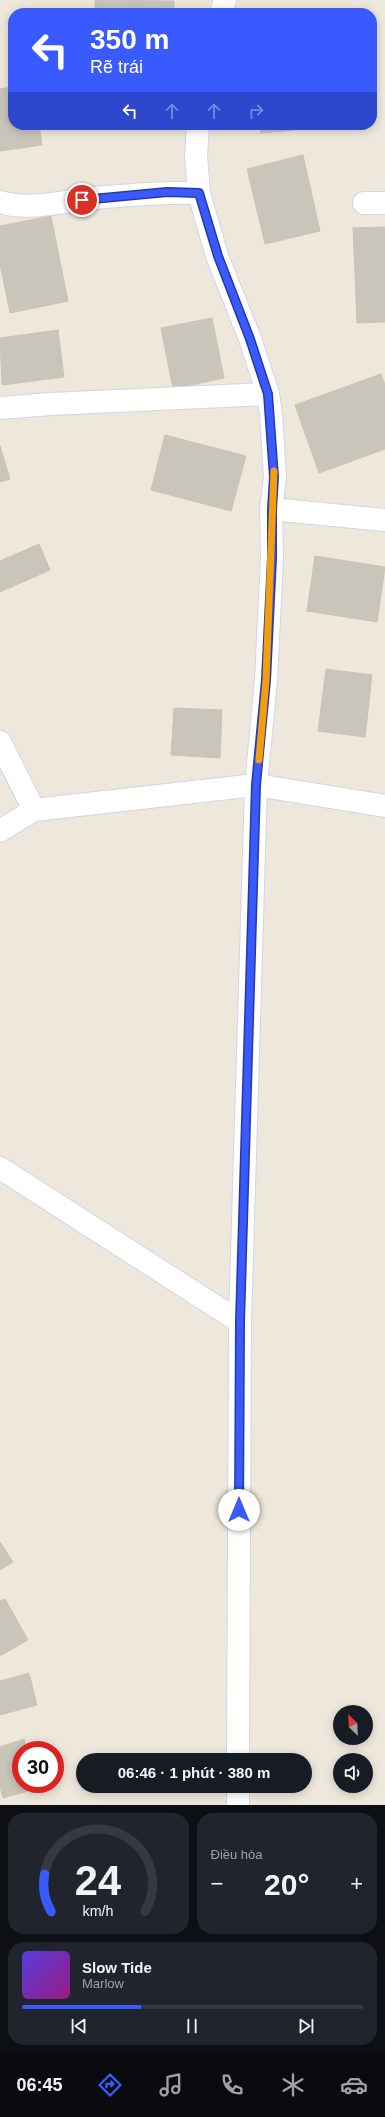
<!DOCTYPE html>
<html lang="vi">
<meta charset="utf-8">
<style>
body{margin:0;font-family:Arial,sans-serif;background:#20242c;color:#f1f3f6;height:100vh;display:flex;flex-direction:column;font-size:15px;white-space:nowrap}
*{box-sizing:border-box;margin:0}
p{font-size:13px;color:#9ea1a6}
.icon{flex:none;width:22px;height:22px;fill:none;stroke:currentColor;stroke-width:2;stroke-linecap:round;stroke-linejoin:round}
.map{position:relative;height:1805px;overflow:hidden}
.panel{display:flex;flex-direction:column;gap:8px;padding:8px;background:#0d0f14;flex:1}
.panel>*{flex:none}
.guide{position:absolute;left:8px;top:8px;width:369px;height:122px;border-radius:16px;box-shadow:0 2px 10px #0003;background:#395aff;color:#fff;overflow:hidden}
.needle{width:26px;rotate:336deg}
.fabs{position:absolute;left:333px;top:1705px;display:grid;gap:8px}
.fabs a{display:grid;place-items:center;width:40px;height:40px;border-radius:50%;background:#171b24;box-shadow:0 2px 10px #0003;font-size:20px}
.speed{position:absolute;left:12px;top:1741px;display:flex;gap:8px;font-size:20px;font-weight:700;text-align:center}
.speed>*{display:grid;place-content:center;width:52px;height:52px;border-radius:50%;background:#171b24;box-shadow:0 2px 10px #0003;line-height:1}
.speed .limit{border:6px solid #d22;background:#fff;color:#111}
.pin{position:absolute;display:grid;place-items:center;width:34px;height:34px;color:#fff;margin:-17px;border:2px solid #fff;border-radius:50%;box-shadow:0 1px 4px #0007}
.me{position:absolute;width:44px;margin:-22px;rotate:0deg;stroke-linejoin:round;filter:drop-shadow(0 0 3px #0008)}
.turn{display:flex;align-items:center;gap:14px;height:84px;padding:0 16px;font-size:18px}
.turn .icon{width:52px;height:52px;stroke-width:2.5}
.turn b{display:block;font-size:28px;line-height:34px}
.lanes{display:flex;align-items:center;height:38px;padding:0 16px;background:#0003;justify-content:center;gap:20px;direction:ltr}
.lanes .off{opacity:.35}
.big{font-size:30px;font-weight:700;line-height:1.1}
.panel .card{flex:1;display:flex;flex-direction:column;justify-content:center;gap:6px;min-width:0;padding:0 14px;border-radius:16px;background:#20242c}
.panel .dial{align-items:center;gap:0}
.dial svg{height:104px;overflow:visible;fill:none;stroke:#363941;stroke-width:7;stroke-linecap:round;text-anchor:middle}
.dial text{fill:#f1f3f6;stroke:none}
.song{display:flex;align-items:center;gap:12px}
.cover{width:48px;height:48px;border-radius:6px;background:linear-gradient(135deg,hsl(250 70% 55%),hsl(310 70% 35%))}
.played{height:4px;border-radius:2px;background:linear-gradient(90deg,#395aff 35%,#363941 35%)}
.keys{display:flex;justify-content:space-around;direction:ltr}
.heat{display:flex;justify-content:space-between;align-items:center;font-size:22px;direction:ltr}
.panel .tiles{flex:1;display:grid;gap:8px;grid-template-columns:1fr 1fr}
.card:last-child{grid-column:span 2}
.trip{position:absolute;left:76px;top:1753px;width:236px;height:40px;border-radius:20px;background:#171b24;box-shadow:0 2px 10px #0003;font-weight:700;line-height:40px;text-align:center}
.dock{display:flex;height:64px;justify-content:space-around;align-items:center;background:#090b0e;color:#9ea1a6}
.dock .icon{width:28px;height:28px}
.dock .current{color:#395aff}
.dock b{font-size:18px;color:#f1f3f6}
.map>svg:first-child{display:block}
.building{fill:#c9c5bb;stroke:#cac3b6}
.lines{fill:none;stroke-linecap:round;stroke-linejoin:round}
.minor-casing{stroke:#d1d5e5;stroke-width:24}
.tertiary-casing{stroke:#d1d5e5;stroke-width:24}
.minor{stroke:#fff;stroke-width:22}
.tertiary{stroke:#fff;stroke-width:22}
.route-casing{stroke:#253aa6;stroke-width:10}
.route{stroke:#395aff;stroke-width:7}
.slow{stroke:#f59e0b;stroke-width:7}
</style>
<div class="map">
<svg width="385" height="1805" viewBox="0 0 385 1805">
<rect width="100%" height="100%" fill="#eee7dc"/>
<path class="building" d="M95 0 174 1V13H95Z
M13 87V125H39L42 145 0 151V89Z
M260 125H326V127L261 133Z
M303 155 320 231 265 244 247 169Z
M51 216 68 301 10 313 0 264V226Z
M385 227V322L357 323 353 228Z
M212 318 224 378 173 389 161 328Z
M58 330 64 377 2 385 0 338Z
M381 374 385 385V449L319 473 295 405Z
M165 435 246 456 231 511 151 490Z
M0 446 10 479 0 482Z
M39 544 50 570 0 592V561Z
M315 556 385 567 377 622 307 611Z
M326 669 372 675 365 737 318 731Z
M174 708 222 710 220 758 171 755Z
M0 1542 13 1562 0 1570Z
M5 1599 28 1640 0 1656V1601Z
M29 1673 37 1705 0 1715V1681Z
M24 1739 27 1750H21V1784H37L38 1788 3 1798 0 1787V1747Z"/>
<g class="lines">
<defs>
<path id="minor" d="M221 13 225 0
M198 125 196 156 199 193 217 256 250 339 268 394 271 414 275 477 271 509 272 558 266 680 256 785 385 806
M0 202C27 211 67 201 95 198 129 195 164 192 199 193
M364 203H385
M0 408 51 404 268 394
M271 509 385 520
M0 742 34 810 256 785 240 1322 238 1760
M0 831 34 810
M238 1805V1786"/>
<path id="tertiary" d="M0 1168 240 1322"/>
</defs>
<use href="#minor" class="minor-casing"/>
<use href="#tertiary" class="tertiary-casing"/>
<use href="#minor" class="minor"/>
<use href="#tertiary" class="tertiary"/>
</g>
<g class="lines">
<defs>
<path id="route" d="M82 200 167 192 199 193 218 256 250 339 268 394 274 477 272 509V558L266 680 256 785 240 1322 239 1510"/>
</defs>
<use href="#route" class="route-casing"/>
<use href="#route" class="route"/>
<path class="slow" d="M259 760 266 680 274 471"/>
</g>
</svg>
<div class="fabs">
<a><svg class="needle" viewBox="-14 -14 28 28"><path d="M0-13l5 13h-10z" fill="#e53935"/><path d="M0 13l5-13h-10z" fill="#9ea1a6"/></svg></a>
<a><svg class="icon" aria-label="sound" viewBox="0 0 24 24"><path d="M4 9h4l5-4v14l-5-4H4zM17 9q2 3 0 6"/></svg></a>
</div>
<div class="speed"><div class="limit">30</div></div>
<div class="pin" style="left:82px;top:200px;background:#d93025"><svg class="icon" aria-label="arrive" viewBox="0 0 24 24"><path d="M6 21V4h12l-3 4 3 4H6"/></svg></div>
<svg class="me" style="left:239px;top:1510px" viewBox="-20 -20 40 40"><circle r="19" fill="#fff"/><path d="M0-13L10 11 0 6-10 11z" fill="#395aff"/></svg>
<div class="trip">06:46 · 1 phút · 380 m</div>
<div class="guide">
<div class="turn"><svg class="icon" aria-label="left" viewBox="0 0 24 24"><path d="M17 20v-9H6M10 6l-5 5 5 5"/></svg><div><b>350 m</b>Rẽ trái</div></div>
<div class="lanes"><svg class="icon" aria-label="left" viewBox="0 0 24 24"><path d="M17 20v-9H6M10 6l-5 5 5 5"/></svg><svg class="icon off" aria-label="ahead" viewBox="0 0 24 24"><path d="M12 20V5M6 11l6-6 6 6"/></svg><svg class="icon off" aria-label="ahead" viewBox="0 0 24 24"><path d="M12 20V5M6 11l6-6 6 6"/></svg><svg class="icon off" aria-label="right" viewBox="0 0 24 24"><path d="M7 20v-9h11M14 6l5 5-5 5"/></svg></div>
</div>
</div>
<section class="panel">
<div class="tiles">
<div class="card dial"><svg viewBox="0 0 100 80">
<path d="M14 69A42 42 0 1 1 86 69"/>
<path d="M14 69A42 42 0 0 1 9 40" stroke="#395aff"/>
<text x="50" y="56" font-size="32" font-weight="700">24</text>
<text x="50" y="72" font-size="11">km/h</text>
</svg></div>
<div class="card"><p>Điều hòa</p>
<div class="heat"><a>−</a><b class="big">20°</b><a>+</a></div>
</div>
<div class="card">
<div class="song"><i class="cover"></i><div><b>Slow Tide</b><p>Marlow</p></div></div>
<div class="played"></div>
<div class="keys"><svg class="icon" aria-label="previous" viewBox="0 0 24 24"><path d="M18 5L8 12l10 7zM5 5v14"/></svg><svg class="icon" aria-label="pause" viewBox="0 0 24 24"><path d="M8 5v14M16 5v14"/></svg><svg class="icon" aria-label="next" viewBox="0 0 24 24"><path d="M6 5l10 7-10 7zM19 5v14"/></svg></div>
</div>
</div>
</section>
<nav class="dock">
<b>06:45</b>
<svg class="icon current" aria-label="directions" viewBox="0 0 24 24"><path d="M12 3l9 9-9 9-9-9zM9 14v-3h6M13 9l2 2-2 2"/></svg>
<svg class="icon" aria-label="music" viewBox="0 0 24 24"><path d="M9 18V5l10-2v13"/><circle cx="6" cy="18" r="3"/><circle cx="16" cy="16" r="3"/></svg>
<svg class="icon" aria-label="phone" viewBox="0 0 24 24"><path d="M5 4h4l2 5-3 2q2 4 5 5l2-3 5 2v4C11 20 4 13 5 4z"/></svg>
<svg class="icon" aria-label="climate" viewBox="0 0 24 24"><path d="M12 3v18M4 7l16 10M4 17L20 7"/></svg>
<svg class="icon" aria-label="car" viewBox="0 0 24 24"><path d="M5 17H2v-5l4-1 3-4h7l3 4 3 1v5h-3M9 17h6M6 11h13"/><circle cx="7" cy="17" r="2"/><circle cx="17" cy="17" r="2"/></svg>
</nav>
